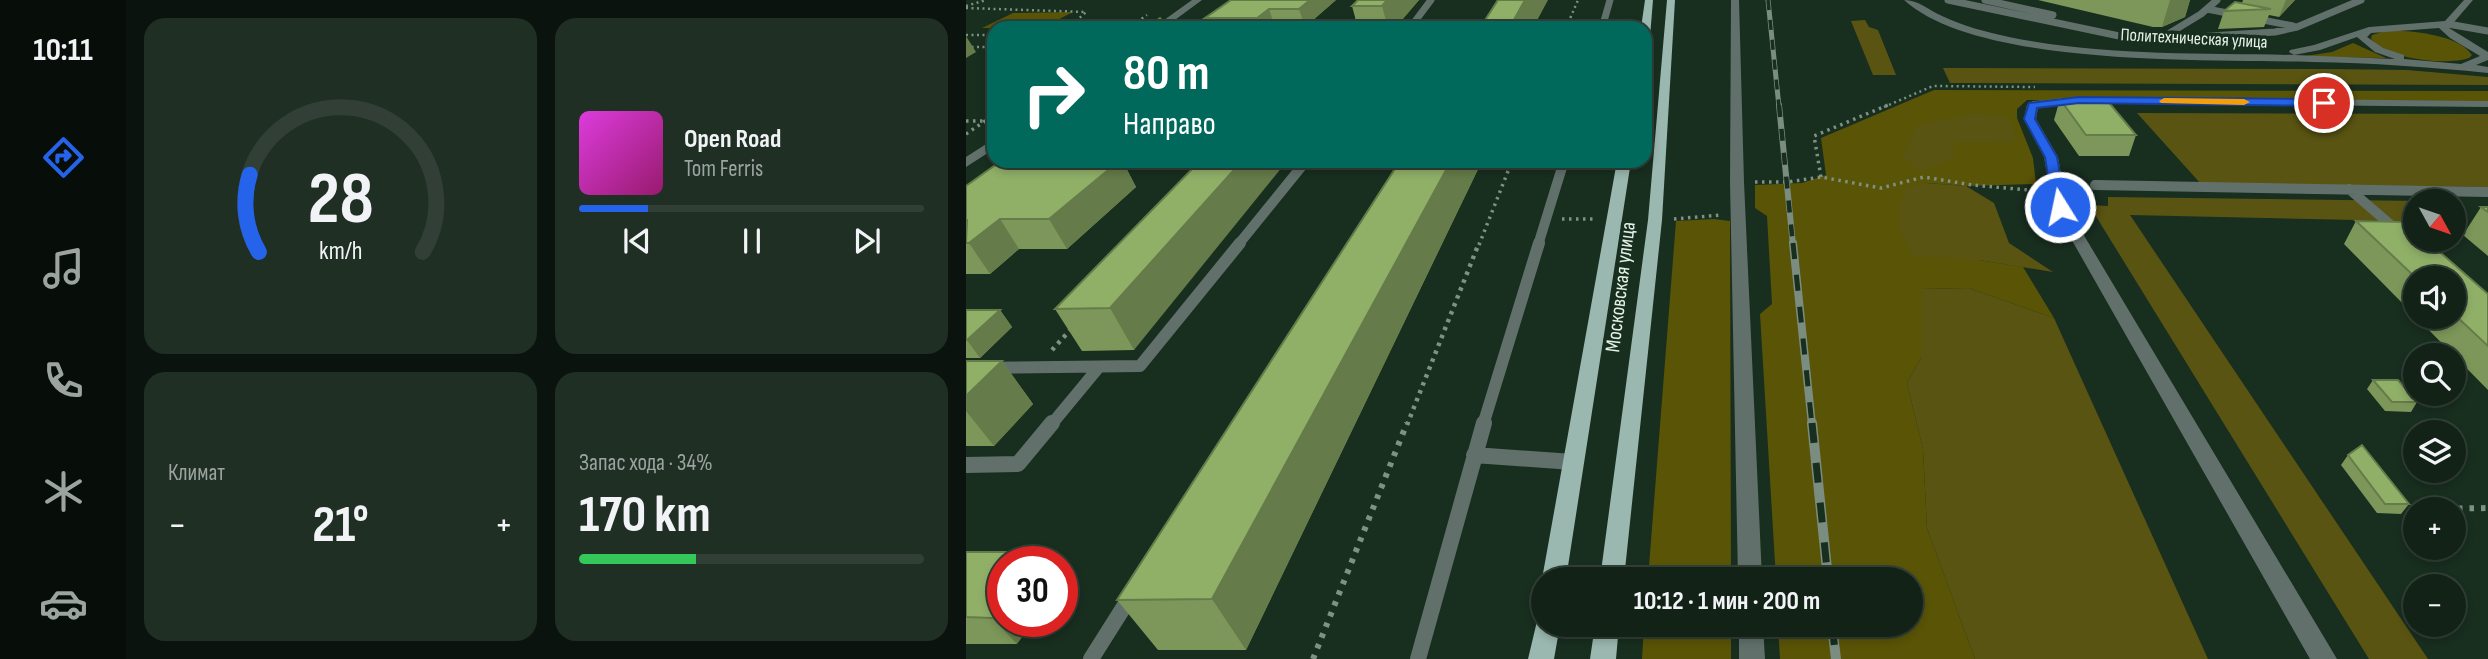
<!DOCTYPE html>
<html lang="ru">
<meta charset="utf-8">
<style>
body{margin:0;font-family:"Sofia Sans Condensed",sans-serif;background:#1f2f24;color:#f1f3f6;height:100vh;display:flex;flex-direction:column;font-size:26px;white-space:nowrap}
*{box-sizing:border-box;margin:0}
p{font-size:23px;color:#9ca4a1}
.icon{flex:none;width:38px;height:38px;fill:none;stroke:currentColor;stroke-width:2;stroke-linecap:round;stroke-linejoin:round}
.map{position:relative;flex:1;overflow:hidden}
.side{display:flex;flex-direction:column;gap:18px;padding:18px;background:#0a130d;width:840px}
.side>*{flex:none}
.guide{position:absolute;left:21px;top:21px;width:665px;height:147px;border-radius:21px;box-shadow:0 4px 10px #0003,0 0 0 2px #313f36;background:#00695c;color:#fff;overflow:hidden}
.needle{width:46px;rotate:130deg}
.buttons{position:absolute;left:1437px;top:189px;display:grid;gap:14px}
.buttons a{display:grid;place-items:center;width:63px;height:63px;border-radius:50%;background:#122217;box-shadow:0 4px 10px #0003,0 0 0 2px #313f36;font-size:35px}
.speed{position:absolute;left:21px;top:546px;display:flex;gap:14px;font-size:35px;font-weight:700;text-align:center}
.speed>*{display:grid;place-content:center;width:91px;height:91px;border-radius:50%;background:#122217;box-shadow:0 4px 10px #0003,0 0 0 2px #313f36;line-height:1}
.speed .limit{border:10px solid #d22;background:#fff;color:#111}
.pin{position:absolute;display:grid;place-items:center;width:60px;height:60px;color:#fff;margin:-30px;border:4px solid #fff;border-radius:50%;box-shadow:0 2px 7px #0007}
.me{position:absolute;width:77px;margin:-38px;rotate:350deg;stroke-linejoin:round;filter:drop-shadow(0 0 5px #0008)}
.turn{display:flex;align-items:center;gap:24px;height:147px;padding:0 21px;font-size:32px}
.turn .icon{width:91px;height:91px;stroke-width:2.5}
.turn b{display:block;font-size:49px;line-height:60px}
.big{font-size:52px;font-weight:700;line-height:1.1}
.side .tile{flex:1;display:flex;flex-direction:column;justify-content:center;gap:10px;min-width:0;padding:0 24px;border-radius:21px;background:#1f2f24}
.side .dial{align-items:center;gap:0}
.dial svg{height:182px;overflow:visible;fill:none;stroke:#313f36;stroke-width:7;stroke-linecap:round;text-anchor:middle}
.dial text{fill:#f1f3f6;stroke:none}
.song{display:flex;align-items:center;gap:21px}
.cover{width:84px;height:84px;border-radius:10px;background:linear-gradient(135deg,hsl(300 70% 55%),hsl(320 70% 35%))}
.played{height:7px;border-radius:4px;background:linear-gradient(90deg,#2563eb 20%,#313f36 20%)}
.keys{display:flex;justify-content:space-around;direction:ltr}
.heat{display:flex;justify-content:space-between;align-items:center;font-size:38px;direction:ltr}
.charge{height:10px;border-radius:5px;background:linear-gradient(90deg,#34c759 34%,#313f36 0)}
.side .tiles{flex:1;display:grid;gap:18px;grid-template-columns:repeat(2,1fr)}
.trip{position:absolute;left:565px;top:567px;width:392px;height:70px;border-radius:35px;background:#122217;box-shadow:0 4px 10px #0003,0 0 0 2px #313f36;font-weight:700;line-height:70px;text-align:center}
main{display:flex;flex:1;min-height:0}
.dock{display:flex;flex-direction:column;width:126px;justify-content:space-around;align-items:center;background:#070e09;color:#9ca4a1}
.dock .icon{width:49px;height:49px}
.dock .on{color:#2563eb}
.dock b{font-size:32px;color:#f1f3f6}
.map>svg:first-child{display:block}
.green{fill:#5a5407}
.forest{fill:#5a5412}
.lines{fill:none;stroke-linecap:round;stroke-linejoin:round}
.path-far3{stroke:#7f9084;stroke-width:2.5;stroke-dasharray:2 3.5;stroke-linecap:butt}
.path-far2{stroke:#7f9084;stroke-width:3.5;stroke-dasharray:2.5 4.5;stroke-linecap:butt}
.path-far1{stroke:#7f9084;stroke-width:4.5;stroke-dasharray:3.5 5;stroke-linecap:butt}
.path{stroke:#7f9084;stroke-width:6;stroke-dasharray:4.5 7;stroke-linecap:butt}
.service-far3{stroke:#62706c;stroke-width:7}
.service-far2{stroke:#62706c;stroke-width:10}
.service-far1{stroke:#62706c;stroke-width:12}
.service{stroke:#62706c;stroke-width:16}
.minor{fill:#62706c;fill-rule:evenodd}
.primary{fill:#9ab8b0;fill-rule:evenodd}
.rail-far3-casing{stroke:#7b8d80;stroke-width:5}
.rail-far2-casing{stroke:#7b8d80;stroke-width:6}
.rail-far1-casing{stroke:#7b8d80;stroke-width:8}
.rail-casing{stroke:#7b8d80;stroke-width:10}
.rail-far3{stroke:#182e1f;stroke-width:3.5;stroke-dasharray:10;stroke-linecap:butt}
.rail-far2{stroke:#182e1f;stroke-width:4.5;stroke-dasharray:12;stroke-linecap:butt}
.rail-far1{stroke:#182e1f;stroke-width:5;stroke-dasharray:16;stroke-linecap:butt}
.rail{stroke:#182e1f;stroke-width:7;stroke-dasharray:20;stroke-linecap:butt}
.wall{fill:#7c9759}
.shaded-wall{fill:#657b49}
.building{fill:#90b068;stroke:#657b49;stroke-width:2}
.route{fill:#2563eb;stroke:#184099;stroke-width:2}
.slow{fill:#f59e0b}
.labels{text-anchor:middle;stroke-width:7;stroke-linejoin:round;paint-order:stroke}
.far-street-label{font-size:18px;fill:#e4f1e7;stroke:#182e1f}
.street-label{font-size:21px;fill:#e4f1e7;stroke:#182e1f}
</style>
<main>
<nav class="dock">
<b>10:11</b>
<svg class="icon on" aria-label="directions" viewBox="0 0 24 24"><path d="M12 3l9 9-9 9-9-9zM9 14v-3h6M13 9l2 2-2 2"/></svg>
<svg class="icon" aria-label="music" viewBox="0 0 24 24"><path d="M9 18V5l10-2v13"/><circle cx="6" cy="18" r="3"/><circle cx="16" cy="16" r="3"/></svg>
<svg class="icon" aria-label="phone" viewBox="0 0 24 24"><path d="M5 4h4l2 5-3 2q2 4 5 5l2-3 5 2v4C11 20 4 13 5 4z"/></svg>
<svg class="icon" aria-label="climate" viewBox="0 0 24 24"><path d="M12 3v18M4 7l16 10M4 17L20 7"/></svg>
<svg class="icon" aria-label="car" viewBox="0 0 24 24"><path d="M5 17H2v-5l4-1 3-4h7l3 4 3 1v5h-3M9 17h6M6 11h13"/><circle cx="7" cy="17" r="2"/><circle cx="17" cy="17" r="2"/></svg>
</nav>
<section class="side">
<div class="tiles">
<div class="tile dial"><svg viewBox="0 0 100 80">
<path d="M14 69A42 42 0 1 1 86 69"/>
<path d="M14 69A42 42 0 0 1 10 35" stroke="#2563eb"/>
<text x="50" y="56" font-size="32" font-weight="700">28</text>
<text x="50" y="72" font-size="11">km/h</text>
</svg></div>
<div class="tile">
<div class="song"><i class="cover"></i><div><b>Open Road</b><p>Tom Ferris</p></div></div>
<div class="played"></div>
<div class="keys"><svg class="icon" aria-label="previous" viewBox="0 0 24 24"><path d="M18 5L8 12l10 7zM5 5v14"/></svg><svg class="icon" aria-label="pause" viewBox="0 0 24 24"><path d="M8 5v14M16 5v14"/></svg><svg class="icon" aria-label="next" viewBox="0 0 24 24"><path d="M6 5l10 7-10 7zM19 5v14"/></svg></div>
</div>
<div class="tile"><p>Климат</p>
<div class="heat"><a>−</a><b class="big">21°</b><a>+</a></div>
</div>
<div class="tile"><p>Запас хода · 34%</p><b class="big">170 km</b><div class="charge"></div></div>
</div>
</section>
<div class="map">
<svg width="1522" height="659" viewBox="0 0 1522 659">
<rect width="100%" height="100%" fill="#182e1f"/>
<path class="green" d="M107 12 76 28H16L47 13Z
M1419 31C1442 30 1492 34 1506 55L1503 58C1480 66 1421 59 1405 39L1406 35Z
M1387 43 1420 58 1333 57 1366 52Z
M968 90 1522 91V101L1061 100 1051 109V118L1067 158 1070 184 1000 186 961 183 1013 260 1057 267 1088 318 1003 288 955 289V358L941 383 957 449 961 528 1009 659H814L812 625H945V579H810L794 314 806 304 801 216 789 208V185L836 183 860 175 855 138Z
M748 219 764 221 765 579H682L710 221Z
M678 625H765V659H676Z"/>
<path class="forest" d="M899 20 903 27 912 30 930 75H907L885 21Z
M977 68 1361 69 1441 70 1522 77V85L984 83Z
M1009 113 1034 115 1046 123 1050 142 986 143 990 156 956 172 936 157 950 126Z
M1171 113 1522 114V187L1235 184Z
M960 183 1000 186 1028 203 1043 243 1087 272 1013 260 947 256C931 228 928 220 940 188Z
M1142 197 1456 201H1449V231L1437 221 1164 215 1462 659H1403L1123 205 1142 206Z
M1003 288 1088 318 1242 659H1009L961 528 957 449 941 383 955 358V289Z"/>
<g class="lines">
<path class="path-far3" d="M0 6 20 0
M0 8 120 12 108 23 92 28
M162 28 181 15
M383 28 393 16
M600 28 612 0
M0 35H28
M0 47H28
M1356 75 1372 87
M918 107 967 86 1069 87"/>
<path class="path-far2" d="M0 121H28
M0 134 28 115
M855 177 848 136 922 105
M789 182H822L855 177 915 188 958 177 1006 185 1074 191
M596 219H629
M708 219 755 215
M513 245 546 161"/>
<path class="path-far1" d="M86 350 106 328
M441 425 513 243"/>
<path class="path" d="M1469 509 1522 508
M347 659 441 423"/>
<path class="service-far3" d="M982 0 1177 41 1194 39
M1019 0 1087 15
M1251 0 1235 14 1194 39 1309 32 1331 27 1395 0
M1241 9 1327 26
M1482 24 1522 31
M444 28 465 0
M636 28 644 0"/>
<path class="service-far2" d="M1129 185 1522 192
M1383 189 1433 232
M272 245 340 161
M572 245 598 161"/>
<path class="service-far1" d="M0 368 174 366 274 243
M85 425 133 367
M517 425 573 243"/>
<path class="service" d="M508 455 607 462
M0 465 52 464 86 423
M125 659 166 594
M452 659 518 423"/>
<path class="minor" d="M226 0H236L198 28H187Z
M765 0H773L778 182 796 579H772L764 182Z
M938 0C953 0 962 10 976 16 997 26 1020 32 1043 37 1135 56 1234 53 1328 55L1323 52 1324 50 1348 45 1403 27 1479 21 1498 0H1507L1483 28 1522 52V60L1510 65 1522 67V73C1464 67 1406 63 1347 62 1246 59 1013 68 938 0ZM1473 28 1484 38 1514 56 1495 64 1438 59V55L1417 48 1401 37 1405 33ZM1391 37 1409 52 1429 59 1328 55 1354 50Z
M1113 97 1522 101V107L1113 103 1072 108 1070 119 1092 157 1101 207 1371 659H1344L1087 207 1078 157 1058 119 1061 105 1067 101Z
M28 139V149L0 167V157Z
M773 625H797L799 659H773Z"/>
<path class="primary" d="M679 0H687L684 37 679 40V28H675Z
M701 0H709L696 220 658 579H634L682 220Z
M651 161H665L600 579H578V582L576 579Z
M578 615V625H594L588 659H562L572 617Z
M629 625H653L650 659H624Z"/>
<defs>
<path id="rail-far3" d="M802 0 813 107"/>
<path id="rail-far2" d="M813 105 827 245"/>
<path id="rail-far1" d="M827 243 846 425"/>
<path id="rail" d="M846 423 862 579
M866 625 870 659"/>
</defs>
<use href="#rail-far3" class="rail-far3-casing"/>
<use href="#rail-far2" class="rail-far2-casing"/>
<use href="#rail-far1" class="rail-far1-casing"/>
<use href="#rail" class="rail-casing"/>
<use href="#rail-far3" class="rail-far3"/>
<use href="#rail-far2" class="rail-far2"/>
<use href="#rail-far1" class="rail-far1"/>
<use href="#rail" class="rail"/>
</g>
<path class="wall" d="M370 0 339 27 243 28 239 18Z
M392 0H453L429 28H392L386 6Z
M1072 0H1224L1219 17 1196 27H1187Z
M1277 0H1329L1313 17 1303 15 1298 27 1252 29 1258 11 1276 3Z
M1094 99 1170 135 1163 156H1113L1088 120Z
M234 161 168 350 116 351 89 309Z
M434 161H516L280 650H192L151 600Z
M157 162 170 187 101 249H53L24 274H0V186Z
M1515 207H1522V256L1497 235Z
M1390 221 1522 294V390L1450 317H1488V278H1449V316L1378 244Z
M0 310H34L46 327 14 358H0Z
M0 361H36L67 404 28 446H0Z
M1407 380 1451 402 1445 412 1419 411 1401 389Z
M1382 455 1443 504 1435 514 1411 513 1375 465Z
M0 552H76L84 562H37L51 644H0Z"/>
<path class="shaded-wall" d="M344 0H370L339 27 333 9Z
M421 0H453L429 28H422L416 6Z
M559 0H582L567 28 545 25Z
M1204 0H1224L1219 17 1196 27Z
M1320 0H1329L1313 17Z
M303 9 309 27 294 28 291 18Z
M0 36 10 52 0 58Z
M114 161H159L157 162 170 187 101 249 83 219Z
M276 161H321L168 350 144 308Z
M485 161H516L280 650 246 599Z
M34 219 53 249 24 274 3 243Z
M34 310 46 327 14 358 1 340Z
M36 361 67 404 28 446 0 411V396Z
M76 552 84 562H69Z
M37 603V621H68L51 644 26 618Z"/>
<path class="building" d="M265 0H344L333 9H303L291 18H239Z
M392 0H421L416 6H386Z
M532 0H559L545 25H571L569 28H514Z
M1269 2 1305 9 1258 11Z
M194 18 202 28H180Z
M1094 99H1140L1170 135H1120Z
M35 161H153L83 219H34L3 243H0L1 220H0V186Z
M234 161H276L144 308 89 309Z
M434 161H485L246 599 151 600Z
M1515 207H1522V212Z
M1390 221 1440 222 1449 230V240H1460L1522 294V346L1488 314V278H1450Z
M0 310H34L1 340H0Z
M0 361H36L0 396Z
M1407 380H1432L1451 402H1426Z
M1396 445 1443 504H1419L1382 455Z
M0 552H76L69 562H37V603L26 618 0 617Z"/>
<path class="route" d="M1113 97 1358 99 1364 103 1358 106 1113 103 1071 108 1069 119 1091 157 1100 207 1094 211 1087 207 1079 157 1058 119 1063 103Z"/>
<path class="slow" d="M1198 98 1278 99 1284 102 1278 105 1195 103 1193 101Z"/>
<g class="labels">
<g class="far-street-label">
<text transform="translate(1228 38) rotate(3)" y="6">Политехническая улица</text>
</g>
<g class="street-label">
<text transform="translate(654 287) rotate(-83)" y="7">Московская улица</text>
</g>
</g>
</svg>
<div class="buttons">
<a><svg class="needle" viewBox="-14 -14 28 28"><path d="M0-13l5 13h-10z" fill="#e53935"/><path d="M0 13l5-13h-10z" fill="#9ca4a1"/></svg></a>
<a><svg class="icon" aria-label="sound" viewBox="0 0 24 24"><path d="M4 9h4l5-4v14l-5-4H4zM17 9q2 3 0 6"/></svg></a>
<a><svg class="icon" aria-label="search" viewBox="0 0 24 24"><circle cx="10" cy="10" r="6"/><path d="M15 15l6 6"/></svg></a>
<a><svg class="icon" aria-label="layers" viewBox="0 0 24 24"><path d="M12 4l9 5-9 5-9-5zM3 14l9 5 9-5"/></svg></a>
<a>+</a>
<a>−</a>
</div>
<div class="speed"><div class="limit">30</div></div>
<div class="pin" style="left:1358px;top:103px;background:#d93025"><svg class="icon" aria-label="arrive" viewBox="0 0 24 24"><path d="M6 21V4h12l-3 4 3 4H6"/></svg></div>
<svg class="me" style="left:1094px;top:207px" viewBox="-20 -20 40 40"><circle r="17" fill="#2563eb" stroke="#fff" stroke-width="3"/><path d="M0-11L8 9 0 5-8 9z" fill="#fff"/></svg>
<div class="trip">10:12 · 1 мин · 200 m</div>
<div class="guide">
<div class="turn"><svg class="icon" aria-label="right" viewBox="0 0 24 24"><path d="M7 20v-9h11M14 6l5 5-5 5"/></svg><div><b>80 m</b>Направо</div></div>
</div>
</div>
</main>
